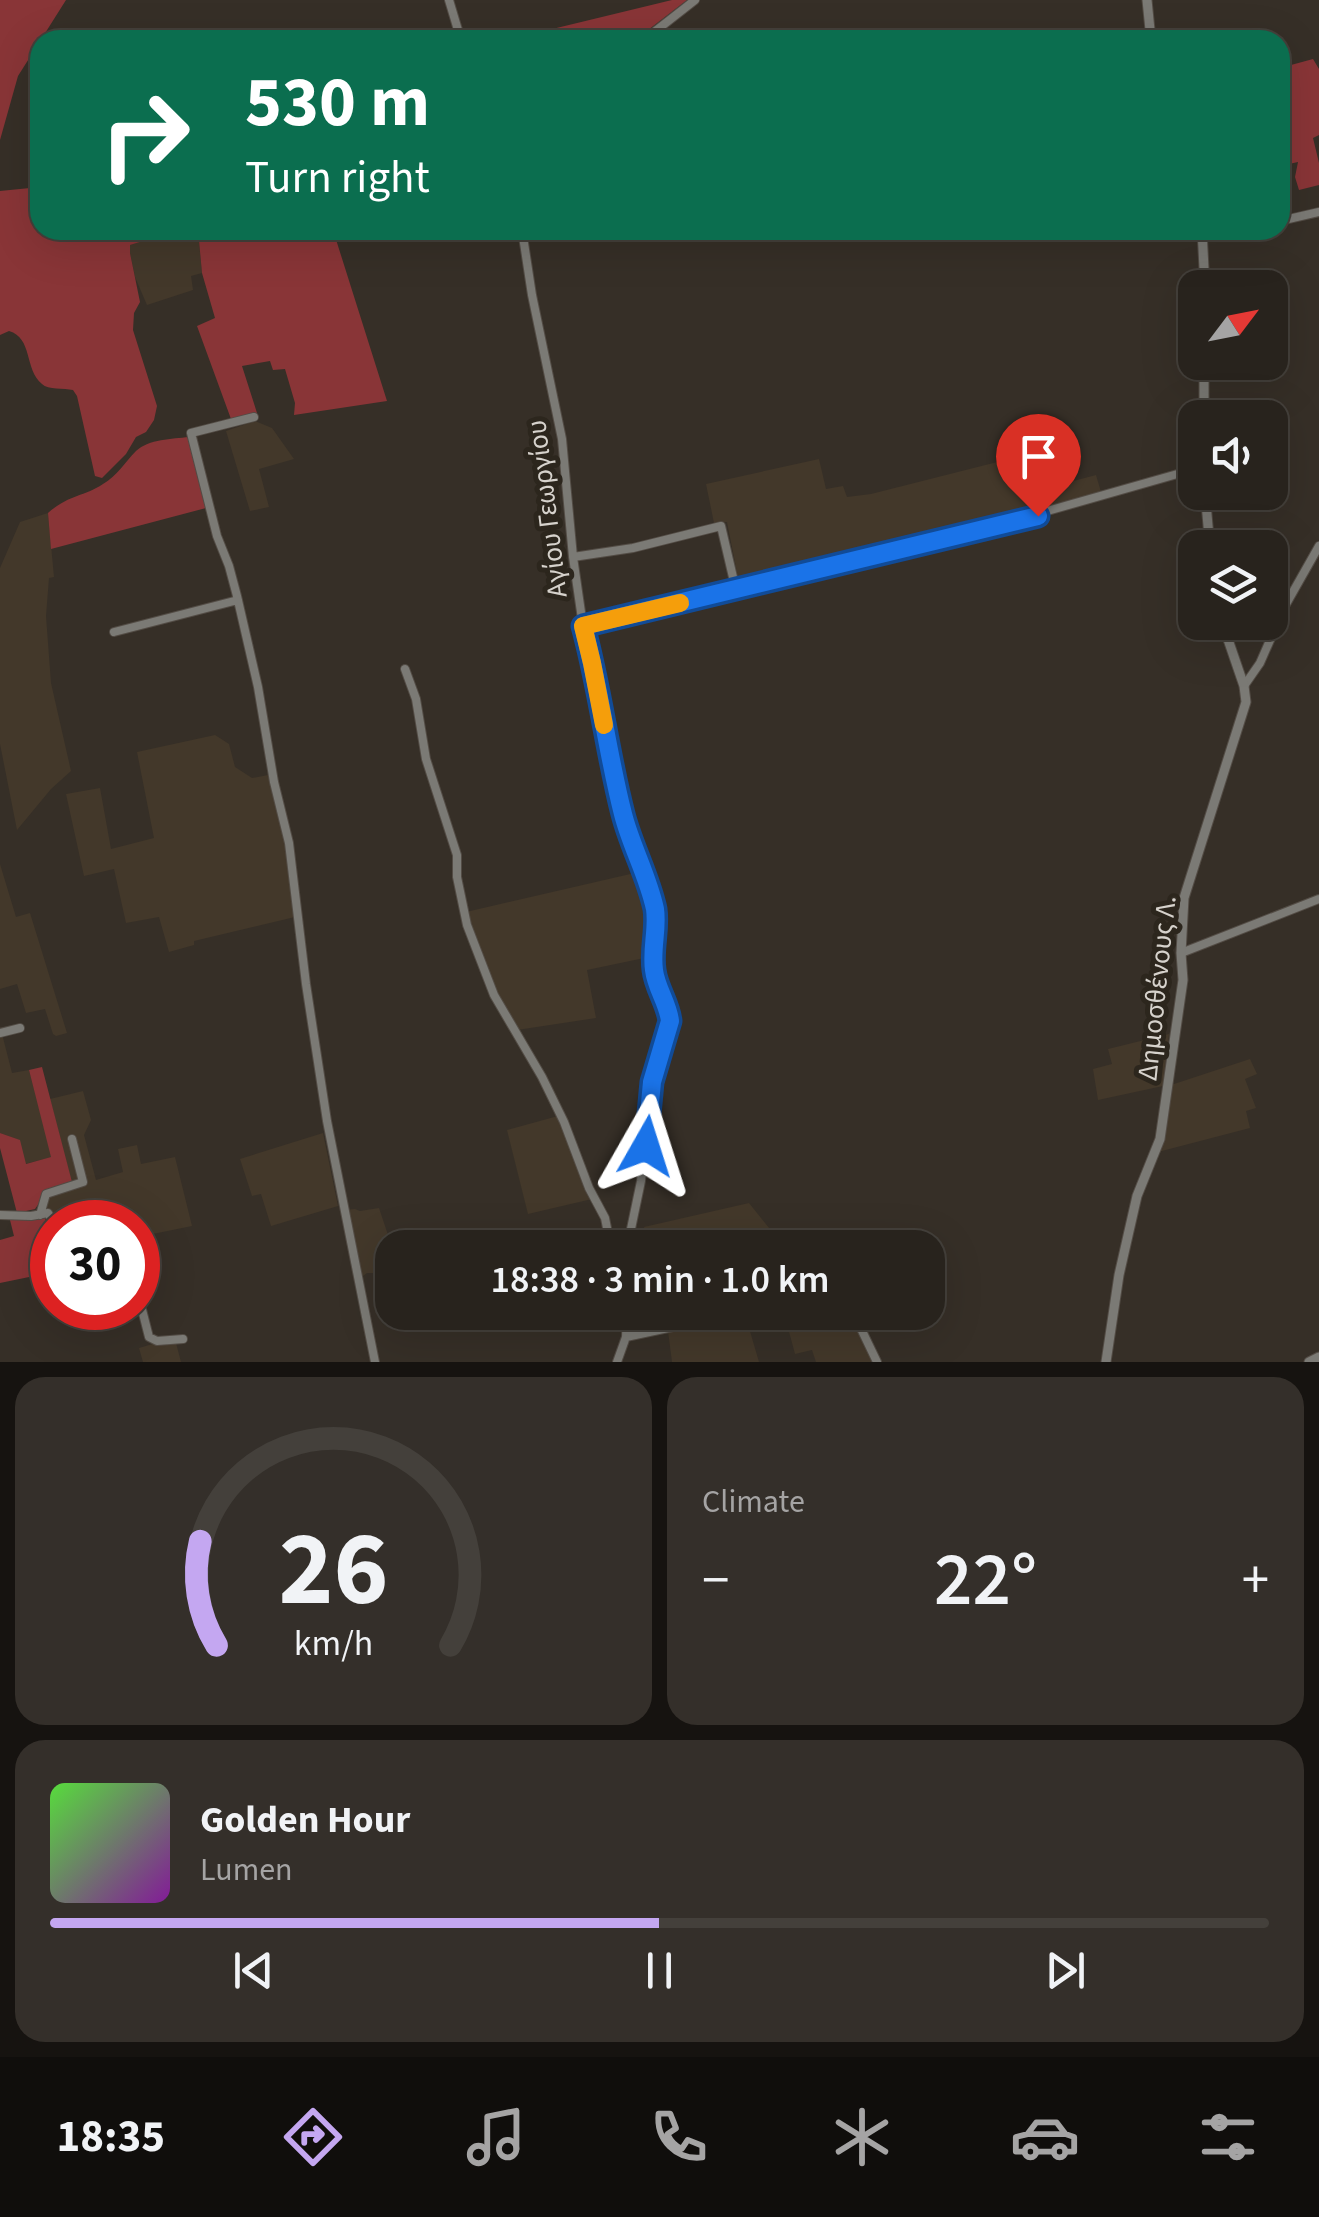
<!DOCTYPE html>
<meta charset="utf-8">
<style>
body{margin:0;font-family:"Source Sans 3",sans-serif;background:#342f2a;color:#f1f3f6;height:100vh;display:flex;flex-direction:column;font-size:38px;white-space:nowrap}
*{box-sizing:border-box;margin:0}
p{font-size:32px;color:#a5a4a4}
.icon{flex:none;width:55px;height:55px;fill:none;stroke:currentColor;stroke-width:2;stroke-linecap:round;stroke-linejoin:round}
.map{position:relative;height:1362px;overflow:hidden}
.side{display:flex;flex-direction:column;gap:15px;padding:15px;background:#161310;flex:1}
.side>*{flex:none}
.banner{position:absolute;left:30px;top:30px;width:1260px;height:210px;border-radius:30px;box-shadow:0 10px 40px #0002,0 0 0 2px #44403b;background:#0b6e4f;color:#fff;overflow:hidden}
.needle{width:65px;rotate:58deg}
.buttons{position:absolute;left:1178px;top:270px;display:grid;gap:20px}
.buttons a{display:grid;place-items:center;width:110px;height:110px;border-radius:20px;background:#28231d;box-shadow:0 10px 40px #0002,0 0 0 2px #44403b;font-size:50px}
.speed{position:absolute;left:30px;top:1200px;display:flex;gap:20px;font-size:50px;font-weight:700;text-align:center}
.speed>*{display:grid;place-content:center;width:130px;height:130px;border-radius:50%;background:#28231d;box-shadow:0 10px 40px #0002,0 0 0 2px #44403b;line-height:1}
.speed .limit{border:15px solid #d22;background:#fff;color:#111}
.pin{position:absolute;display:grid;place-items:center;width:85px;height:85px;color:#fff;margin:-102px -42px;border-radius:50% 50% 50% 0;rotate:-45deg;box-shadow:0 0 10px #0007}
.pin .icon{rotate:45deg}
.me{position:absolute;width:110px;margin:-55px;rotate:6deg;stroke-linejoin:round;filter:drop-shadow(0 0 8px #0008)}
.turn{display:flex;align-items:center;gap:35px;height:210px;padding:0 50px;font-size:45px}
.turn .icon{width:130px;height:130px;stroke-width:2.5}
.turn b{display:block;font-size:70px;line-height:85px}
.big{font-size:75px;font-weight:600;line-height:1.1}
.side .tile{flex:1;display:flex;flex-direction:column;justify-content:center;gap:15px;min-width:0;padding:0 35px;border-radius:30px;background:#342f2a}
.side .dial{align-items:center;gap:0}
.dial svg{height:260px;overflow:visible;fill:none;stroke:#44403b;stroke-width:7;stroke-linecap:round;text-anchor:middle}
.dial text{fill:#f1f3f6;stroke:none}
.song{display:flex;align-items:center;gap:30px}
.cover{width:120px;height:120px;border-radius:15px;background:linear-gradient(135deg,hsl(110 70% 55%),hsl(290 70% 35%))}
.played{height:10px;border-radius:5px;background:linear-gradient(90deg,#c4a7f1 50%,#44403b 50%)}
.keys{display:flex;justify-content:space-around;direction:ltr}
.heat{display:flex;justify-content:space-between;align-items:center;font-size:55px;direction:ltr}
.side .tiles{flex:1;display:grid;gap:15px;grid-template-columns:1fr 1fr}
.tile:last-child{grid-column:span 2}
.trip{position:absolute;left:375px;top:1230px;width:570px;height:100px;border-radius:30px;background:#28231d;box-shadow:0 10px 40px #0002,0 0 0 2px #44403b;font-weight:600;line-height:100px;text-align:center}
.tabs{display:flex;height:160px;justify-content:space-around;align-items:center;background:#100e0c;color:#a5a4a4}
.tabs .icon{width:70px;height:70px}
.tabs .on{color:#c4a7f1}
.tabs b{font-size:45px;color:#f1f3f6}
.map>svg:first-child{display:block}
.built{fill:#43382a}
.green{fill:#893537}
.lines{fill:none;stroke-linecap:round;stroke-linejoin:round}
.minor-casing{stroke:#534c45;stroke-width:10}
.tertiary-casing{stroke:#534c45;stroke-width:11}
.minor{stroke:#7b7a75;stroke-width:8}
.tertiary{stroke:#7b7a75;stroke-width:9}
.route-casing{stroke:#114b97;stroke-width:25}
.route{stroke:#1a73e8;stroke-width:18}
.slow{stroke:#f59e0b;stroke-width:18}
.labels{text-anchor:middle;stroke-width:10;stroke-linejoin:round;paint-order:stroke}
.street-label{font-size:28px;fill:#d6d2cc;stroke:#2c261d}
</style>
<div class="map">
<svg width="1319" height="1362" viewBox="0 0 1319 1362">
<rect width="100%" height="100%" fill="#362f27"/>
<path class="built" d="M198 230 202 273 191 276 193 290 147 305 135 277 130 253V245L172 231Z
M255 421 272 428 294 459 259 469 269 507 250 511 226 431Z
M1033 453 1043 489 1096 475 1101 492 1037 512 752 582H739L727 522 714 523 706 484 819 459 826 489 843 486 847 497 871 494Z
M48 513 54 577 49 578 46 616 51 683 71 771 51 789 17 830 0 744V568L20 522Z
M215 735 229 744 235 767 252 778 268 775 288 852 295 917 194 941V945L169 952 159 917 126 923 114 869 84 876 66 794 100 788 111 849 154 838 137 752Z
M0 864 16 917 30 913 67 1033 56 1036 53 1034 45 1009 26 1013 17 984 0 989Z
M639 872 650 910 652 928 649 957 587 970 596 1018 517 1030 491 983 466 912Z
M0 1026 12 1073 29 1070 52 1157 25 1164 19 1140 0 1133Z
M1169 1034 1163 1086 1098 1100 1093 1069 1112 1064 1108 1049Z
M1250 1059 1257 1074 1245 1079 1256 1108 1246 1111 1250 1128 1158 1152 1171 1085Z
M83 1091 91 1120 84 1135 96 1180 123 1172 118 1149 137 1145 141 1164 175 1157 192 1226 138 1237V1222H57L55 1214 45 1206 48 1196 73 1188 50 1099Z
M558 1116 592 1199 528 1214 507 1130Z
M323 1133 338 1206 271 1226 261 1194 252 1196 240 1159Z
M749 1203 782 1244 766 1248 646 1247 648 1246 644 1227Z
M379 1208 392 1247 420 1243 421 1247 392 1248V1273H367L359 1279 346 1210 355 1209 360 1211Z
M784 1313H850L873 1362H816L812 1350 795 1354Z
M745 1314 759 1362H672L668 1331Z
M156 1343H176L181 1362H143L139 1348Z"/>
<path class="green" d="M0 0H66L18 76 0 140Z
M672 0H687L635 40H507Z
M1313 59 1319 69V135L1313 138 1319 163V185L1299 190 1295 177 1298 162 1280 166V68Z
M40 187V230H179L130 245V253L140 302 134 313 133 330 157 406 154 420 146 432 136 437 126 454 102 478 95 476 77 396 73 390C64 388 48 390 42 384 24 369 33 338 9 331L0 335V191Z
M198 230H333L387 401 294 415 295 403 285 369 273 370 270 361 242 366 257 413 231 419 197 326 215 318 202 273Z
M189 437 206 508 51 549 48 513C68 495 83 497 103 484 117 476 125 462 136 451 149 439 172 439 189 437Z
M42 1067 72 1182 48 1190 35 1209 17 1213 0 1148V1133L20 1140 26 1164 51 1157 29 1070Z
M44 1217 52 1232V1266L34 1271V1276L0 1283V1240L14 1236 10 1220H25Z"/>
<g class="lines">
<defs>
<path id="minor" d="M449 0 461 40
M644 40 695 0
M1280 221 1319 212
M522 230 532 295 562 439 573 557 583 626 624 820 654 905 656 922 654 969 659 990 669 1010 670 1021 651 1083 641 1181 627 1248
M1202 234 1223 230
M254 417 191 433 217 536 229 566 237 596 258 687 274 782 289 843 306 984 327 1121 375 1362
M573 557 633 548 721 526 736 590
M583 626 963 535 1195 469
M114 632 238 600
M405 669 416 699 426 759 457 855V877L467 925 494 995 542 1077 564 1122 589 1188 605 1218 608 1233 617 1248
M1244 686 1260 663 1285 606 1319 546
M1181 953 1319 899
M0 1033 20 1028
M0 1215 31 1216 48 1213 53 1222
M40 1215 46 1194 83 1182 72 1139
M138 1294 149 1337 157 1341 183 1339
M853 1312 877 1362
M626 1337 743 1312
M617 1362 626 1337 627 1312"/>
<path id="tertiary" d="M1147 0 1151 40
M1202 230 1205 288
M1204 418V362
M1205 492 1210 548
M1106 1362 1119 1275 1137 1196 1160 1139 1183 980 1181 953 1184 898 1246 702 1244 686 1222 622
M1309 1362 1319 1357"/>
</defs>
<use href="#minor" class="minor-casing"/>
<use href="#tertiary" class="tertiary-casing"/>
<use href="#minor" class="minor"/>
<use href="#tertiary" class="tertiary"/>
</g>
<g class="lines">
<defs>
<path id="route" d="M646 1146 652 1082 670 1021C668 1003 656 988 654 970 651 949 658 929 655 909 648 876 631 846 623 814 607 752 600 688 583 626L1038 516"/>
</defs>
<use href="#route" class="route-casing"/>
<use href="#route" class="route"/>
<path class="slow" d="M604 725 592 663 583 626 680 603"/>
</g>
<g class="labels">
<g class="street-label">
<text transform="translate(546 509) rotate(-97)" y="10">Αγίου Γεωργίου</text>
<text transform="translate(1156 988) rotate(-84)" y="10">Δημοσθένους Λ.</text>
</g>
</g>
</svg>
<div class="buttons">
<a><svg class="needle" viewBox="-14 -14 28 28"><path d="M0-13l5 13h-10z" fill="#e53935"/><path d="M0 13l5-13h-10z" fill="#a5a4a4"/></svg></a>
<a><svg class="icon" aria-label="sound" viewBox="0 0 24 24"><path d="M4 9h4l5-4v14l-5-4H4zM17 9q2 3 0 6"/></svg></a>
<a><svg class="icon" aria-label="layers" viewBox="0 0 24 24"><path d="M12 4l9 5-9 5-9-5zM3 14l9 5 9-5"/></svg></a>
</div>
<div class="speed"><div class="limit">30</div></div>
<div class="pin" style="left:1038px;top:516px;background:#d93025"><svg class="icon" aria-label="arrive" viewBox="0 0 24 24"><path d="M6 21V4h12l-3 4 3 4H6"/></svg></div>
<svg class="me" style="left:646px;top:1146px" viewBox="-20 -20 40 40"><path d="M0-17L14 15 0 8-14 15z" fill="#1a73e8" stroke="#fff" stroke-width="4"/></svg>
<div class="trip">18:38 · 3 min · 1.0 km</div>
<div class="banner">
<div class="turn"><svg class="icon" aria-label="right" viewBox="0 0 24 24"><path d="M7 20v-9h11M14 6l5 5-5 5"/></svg><div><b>530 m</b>Turn right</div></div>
</div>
</div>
<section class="side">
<div class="tiles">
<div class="tile dial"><svg viewBox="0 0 100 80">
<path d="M14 69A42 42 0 1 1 86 69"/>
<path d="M14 69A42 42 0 0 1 9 37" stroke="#c4a7f1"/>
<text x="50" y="56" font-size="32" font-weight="700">26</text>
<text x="50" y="72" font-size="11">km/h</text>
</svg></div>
<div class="tile"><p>Climate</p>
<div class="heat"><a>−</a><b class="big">22°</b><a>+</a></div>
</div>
<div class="tile">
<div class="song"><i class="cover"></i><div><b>Golden Hour</b><p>Lumen</p></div></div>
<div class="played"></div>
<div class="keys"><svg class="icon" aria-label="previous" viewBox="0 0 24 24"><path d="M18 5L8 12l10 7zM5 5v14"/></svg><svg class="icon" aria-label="pause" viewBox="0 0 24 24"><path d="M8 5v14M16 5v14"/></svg><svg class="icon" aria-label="next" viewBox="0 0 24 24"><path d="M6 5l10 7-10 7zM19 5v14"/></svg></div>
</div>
</div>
</section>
<nav class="tabs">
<b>18:35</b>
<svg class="icon on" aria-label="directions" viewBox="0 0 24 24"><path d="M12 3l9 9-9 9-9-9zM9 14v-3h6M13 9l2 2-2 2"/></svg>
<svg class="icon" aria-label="music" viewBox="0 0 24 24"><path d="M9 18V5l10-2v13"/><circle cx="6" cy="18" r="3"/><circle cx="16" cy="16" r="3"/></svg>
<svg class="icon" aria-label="phone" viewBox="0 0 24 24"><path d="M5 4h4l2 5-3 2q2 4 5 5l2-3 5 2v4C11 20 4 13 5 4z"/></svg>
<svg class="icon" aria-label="climate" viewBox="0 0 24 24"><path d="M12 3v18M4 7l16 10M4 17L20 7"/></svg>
<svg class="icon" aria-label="car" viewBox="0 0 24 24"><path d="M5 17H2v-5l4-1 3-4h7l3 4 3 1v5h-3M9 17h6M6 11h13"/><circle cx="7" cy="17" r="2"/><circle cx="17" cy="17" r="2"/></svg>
<svg class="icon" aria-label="filters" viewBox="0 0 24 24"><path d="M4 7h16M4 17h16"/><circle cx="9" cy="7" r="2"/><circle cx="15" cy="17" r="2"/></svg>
</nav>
